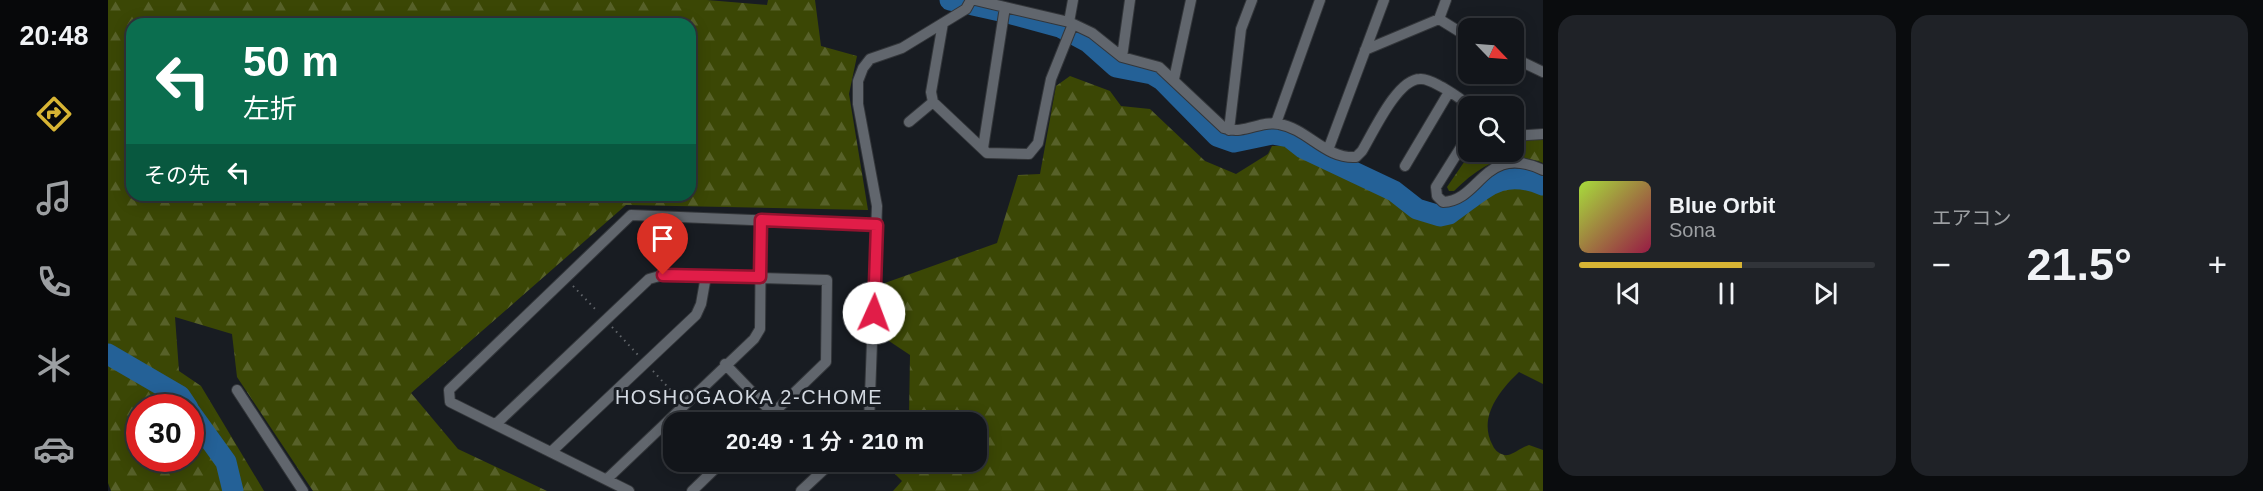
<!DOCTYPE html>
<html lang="ja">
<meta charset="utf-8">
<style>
body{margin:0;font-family:Arial,"Noto Sans JP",sans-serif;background:#1f2227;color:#f1f3f6;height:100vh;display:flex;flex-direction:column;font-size:22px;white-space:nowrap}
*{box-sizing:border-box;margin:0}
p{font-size:20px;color:#9c9fa2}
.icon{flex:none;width:33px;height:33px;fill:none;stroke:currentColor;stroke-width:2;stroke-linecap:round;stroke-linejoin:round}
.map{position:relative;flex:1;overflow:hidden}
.sheet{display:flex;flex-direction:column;gap:15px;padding:15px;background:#0a0c0e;width:720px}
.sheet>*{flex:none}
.top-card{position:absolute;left:18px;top:18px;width:570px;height:183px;border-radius:18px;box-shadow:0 3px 15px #0003,0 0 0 2px #313439;background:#0b6e4f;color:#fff;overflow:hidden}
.needle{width:39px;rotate:115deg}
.buttons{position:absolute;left:1350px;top:18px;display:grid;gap:12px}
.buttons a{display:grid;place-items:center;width:66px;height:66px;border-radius:12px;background:#12151a;box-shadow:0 3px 15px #0003,0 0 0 2px #313439;font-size:30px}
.speed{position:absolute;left:18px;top:394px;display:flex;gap:12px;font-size:30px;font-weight:700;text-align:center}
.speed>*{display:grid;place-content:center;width:78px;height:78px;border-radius:50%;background:#12151a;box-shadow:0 3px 15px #0003,0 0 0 2px #313439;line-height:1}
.speed .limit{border:9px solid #d22;background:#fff;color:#111}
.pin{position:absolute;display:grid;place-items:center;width:51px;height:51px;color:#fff;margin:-62px -26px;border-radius:50% 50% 50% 0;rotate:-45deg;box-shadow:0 0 6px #0007}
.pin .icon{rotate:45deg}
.me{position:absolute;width:66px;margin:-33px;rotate:2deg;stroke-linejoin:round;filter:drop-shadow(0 0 4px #0008)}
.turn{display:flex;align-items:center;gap:21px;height:126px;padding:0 18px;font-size:27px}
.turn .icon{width:78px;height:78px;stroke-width:2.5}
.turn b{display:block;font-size:42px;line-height:51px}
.then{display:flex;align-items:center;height:57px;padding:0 18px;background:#0003;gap:12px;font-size:22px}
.big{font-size:45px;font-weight:600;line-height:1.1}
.sheet .card{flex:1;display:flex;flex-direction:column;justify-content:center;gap:9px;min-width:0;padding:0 21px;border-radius:18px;background:#1f2227}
.song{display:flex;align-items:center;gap:18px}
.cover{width:72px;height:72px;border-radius:9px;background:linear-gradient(135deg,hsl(80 70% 55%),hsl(340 70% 35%))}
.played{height:6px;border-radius:3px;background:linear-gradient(90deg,#d7b434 55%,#313439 55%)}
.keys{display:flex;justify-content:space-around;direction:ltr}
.heat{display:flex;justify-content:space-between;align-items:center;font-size:33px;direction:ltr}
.sheet .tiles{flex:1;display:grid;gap:15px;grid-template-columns:repeat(2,1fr)}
.trip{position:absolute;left:555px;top:412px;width:324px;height:60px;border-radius:18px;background:#12151a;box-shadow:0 3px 15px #0003,0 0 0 2px #313439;font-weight:600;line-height:60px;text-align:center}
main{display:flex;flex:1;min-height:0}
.menu{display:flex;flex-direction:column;width:108px;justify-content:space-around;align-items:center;background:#07080a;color:#9c9fa2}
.menu .icon{width:42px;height:42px}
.menu .on{color:#d7b434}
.menu b{font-size:27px;color:#f1f3f6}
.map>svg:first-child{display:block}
.forest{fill:url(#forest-firs);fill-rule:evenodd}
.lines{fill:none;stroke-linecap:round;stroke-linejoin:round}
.river{stroke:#246197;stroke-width:21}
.minor-casing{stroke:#33363a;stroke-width:12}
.path{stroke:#62666b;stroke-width:2;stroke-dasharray:1.5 4.5;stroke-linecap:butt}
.minor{stroke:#61666d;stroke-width:10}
.route-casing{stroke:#92132f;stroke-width:15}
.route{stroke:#e11d48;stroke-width:10}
.labels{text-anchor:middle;stroke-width:6;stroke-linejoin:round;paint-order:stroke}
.neighbourhood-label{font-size:20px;letter-spacing:1.5px;fill:#d3d9e1;stroke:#181c22}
</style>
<main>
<nav class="menu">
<b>20:48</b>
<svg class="icon on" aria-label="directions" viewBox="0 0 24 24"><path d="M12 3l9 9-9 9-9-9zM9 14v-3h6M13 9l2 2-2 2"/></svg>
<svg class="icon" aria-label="music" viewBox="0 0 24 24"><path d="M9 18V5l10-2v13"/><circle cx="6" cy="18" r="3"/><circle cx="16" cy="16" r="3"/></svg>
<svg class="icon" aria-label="phone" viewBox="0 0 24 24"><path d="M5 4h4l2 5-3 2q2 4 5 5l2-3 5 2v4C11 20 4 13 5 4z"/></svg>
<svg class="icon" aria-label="climate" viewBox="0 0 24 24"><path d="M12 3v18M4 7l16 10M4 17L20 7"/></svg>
<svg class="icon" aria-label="car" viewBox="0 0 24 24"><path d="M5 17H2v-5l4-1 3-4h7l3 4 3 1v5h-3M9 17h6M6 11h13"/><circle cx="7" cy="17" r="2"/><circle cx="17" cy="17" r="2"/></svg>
</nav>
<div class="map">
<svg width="1435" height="491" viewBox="0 0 1435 491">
<defs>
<pattern id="forest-firs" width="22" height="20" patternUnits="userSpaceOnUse" patternTransform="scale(1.5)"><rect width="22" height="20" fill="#3b4705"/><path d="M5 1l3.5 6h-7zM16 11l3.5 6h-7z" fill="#576129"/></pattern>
</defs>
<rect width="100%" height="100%" fill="#181c22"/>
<path class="forest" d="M0 0H599L659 5 660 0H707L713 46 749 56 741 94 760 210 518 205 303 393 350 449 439 491H205L129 377 124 334 67 317 71 371 93 386 156 491H3L0 483ZM24 24H582V195H24ZM32 408H82V459H32Z
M962 76 1002 91 1013 106 1042 109 1097 161 1128 174 1160 154 1164 146H1177L1199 152 1246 177 1289 194 1316 213 1342 218C1357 207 1397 171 1415 173 1423 175 1429 181 1435 186V384L1411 372C1392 390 1369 418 1385 446 1387 451 1394 456 1400 455 1406 454 1414 447 1421 445L1435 450V491H785L794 481 786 473 797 462H868V423H804L801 418 802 355 772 335 777 283 889 243 910 175 932 174 948 86Z
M1435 139V163C1398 149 1373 165 1346 191H1341L1339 187 1363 152H1406V141Z"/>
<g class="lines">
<path class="river" d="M842 0 856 3
M865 5 892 11
M904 14 952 27 980 42 1008 67 1044 74 1054 80 1109 136 1126 142 1164 134 1181 137 1195 148 1286 191 1309 209 1332 216 1341 214C1376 190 1392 167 1435 185
M0 354 72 396 80 408
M82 412 118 462 125 491"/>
<defs>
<path id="minor" d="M867 0 961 22 984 33 1014 57 1051 67 1116 128C1137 135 1152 120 1171 124 1200 129 1217 159 1248 157L1254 151C1265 133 1289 79 1312 79 1319 78 1328 84 1334 87 1344 93 1353 98 1361 106
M1331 19 1360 37
M961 22 965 0
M835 23 823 92 825 102 879 153 921 154 930 143 943 79 965 24
M1257 50 1331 19 1338 0
M1014 57 1022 0
M1406 58 1435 72
M1066 79 1083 0
M801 122 825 102
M1168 123 1212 0
M1121 130 1133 29 1144 0
M1360 136 1328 187 1329 196 1335 202C1373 201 1376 142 1435 170
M1406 136 1435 134
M875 148 897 7
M1220 150 1276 0
M1297 166 1341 92
M617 364 674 423
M129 390 195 491
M761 423 769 206 750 104V81L755 68 762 59 794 48 858 9 863 0
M388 424 541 279 555 275 719 280 718 362 655 423
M443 452 588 315 593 304 598 276
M499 479 646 339 652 329 653 220
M521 491 342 402 341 390 523 215 769 225
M584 491 614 462
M693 491 724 462"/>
</defs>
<use href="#minor" class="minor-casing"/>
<path class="path" d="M465 286 490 312
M504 327 531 356
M545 371 570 398"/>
<use href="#minor" class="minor"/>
</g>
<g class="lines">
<defs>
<path id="route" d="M555 275 652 277 653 220 769 225 766 313"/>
</defs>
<use href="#route" class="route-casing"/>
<use href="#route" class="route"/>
</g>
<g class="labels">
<g class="neighbourhood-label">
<text x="641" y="404">HOSHOGAOKA 2-CHOME</text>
</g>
</g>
</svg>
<div class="buttons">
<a><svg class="needle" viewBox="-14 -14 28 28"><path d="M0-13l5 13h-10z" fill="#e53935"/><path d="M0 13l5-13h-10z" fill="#9c9fa2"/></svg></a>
<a><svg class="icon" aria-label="search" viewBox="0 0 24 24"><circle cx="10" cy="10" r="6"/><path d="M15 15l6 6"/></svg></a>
</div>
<div class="speed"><div class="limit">30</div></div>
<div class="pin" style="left:555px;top:275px;background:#d93025"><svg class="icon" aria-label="arrive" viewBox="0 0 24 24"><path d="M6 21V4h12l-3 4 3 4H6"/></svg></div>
<svg class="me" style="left:766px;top:313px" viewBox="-20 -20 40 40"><circle r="19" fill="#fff"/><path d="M0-13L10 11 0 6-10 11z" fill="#e11d48"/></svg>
<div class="trip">20:49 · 1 分 · 210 m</div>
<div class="top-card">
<div class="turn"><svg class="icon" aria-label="left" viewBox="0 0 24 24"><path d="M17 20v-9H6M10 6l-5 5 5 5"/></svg><div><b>50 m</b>左折</div></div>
<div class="then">その先<svg class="icon" aria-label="left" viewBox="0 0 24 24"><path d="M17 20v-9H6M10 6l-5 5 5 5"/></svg></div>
</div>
</div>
<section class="sheet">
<div class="tiles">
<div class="card">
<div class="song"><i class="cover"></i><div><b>Blue Orbit</b><p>Sona</p></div></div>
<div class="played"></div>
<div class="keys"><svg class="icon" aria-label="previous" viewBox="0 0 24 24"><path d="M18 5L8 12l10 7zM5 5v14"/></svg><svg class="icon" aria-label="pause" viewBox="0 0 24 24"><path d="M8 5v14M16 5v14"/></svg><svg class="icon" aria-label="next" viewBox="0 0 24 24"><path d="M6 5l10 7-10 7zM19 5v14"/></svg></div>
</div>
<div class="card"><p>エアコン</p>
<div class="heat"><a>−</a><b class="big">21.5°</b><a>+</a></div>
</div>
</div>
</section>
</main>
